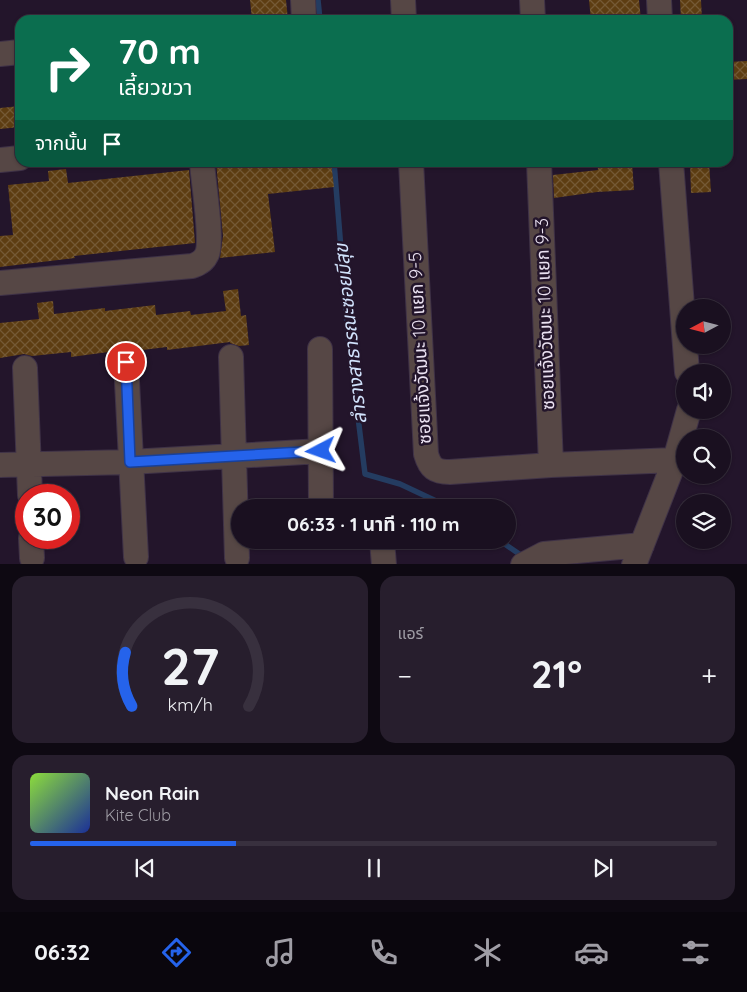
<!DOCTYPE html>
<html lang="th">
<meta charset="utf-8">
<style>
body{margin:0;font-family:Quicksand,"Noto Sans Thai",sans-serif;background:#271e2d;color:#f1f3f6;height:100vh;display:flex;flex-direction:column;font-size:19px;white-space:nowrap}
*{box-sizing:border-box;margin:0}
p{font-size:16px;color:#9f9da5}
.icon{flex:none;width:28px;height:28px;fill:none;stroke:currentColor;stroke-width:2;stroke-linecap:round;stroke-linejoin:round}
.map{position:relative;height:564px;overflow:hidden}
.sheet{display:flex;flex-direction:column;gap:12px;padding:12px;background:#0e0912;flex:1}
.sheet>*{flex:none}
.guide{position:absolute;left:15px;top:15px;width:718px;height:152px;border-radius:15px;box-shadow:0 1px 4px #0004,0 0 0 1px #38303e;background:#0b6e4f;color:#fff;overflow:hidden}
.needle{width:32px;rotate:263deg}
.tools{position:absolute;left:676px;top:299px;display:grid;gap:10px}
.tools a{display:grid;place-items:center;width:55px;height:55px;border-radius:50%;background:#1a1020;box-shadow:0 1px 4px #0004,0 0 0 1px #38303e;font-size:25px}
.speed{position:absolute;left:15px;top:484px;display:flex;gap:10px;font-size:25px;font-weight:700;text-align:center}
.speed>*{display:grid;place-content:center;width:65px;height:65px;border-radius:50%;background:#1a1020;box-shadow:0 1px 4px #0004,0 0 0 1px #38303e;line-height:1}
.speed .limit{border:8px solid #d22;background:#fff;color:#111}
.pin{position:absolute;display:grid;place-items:center;width:42px;height:42px;color:#fff;margin:-21px;border:2px solid #fff;border-radius:50%;box-shadow:0 1px 5px #0007}
.me{position:absolute;width:55px;margin:-28px;rotate:266deg;stroke-linejoin:round;filter:drop-shadow(0 0 4px #0008)}
.turn{display:flex;align-items:center;gap:18px;height:105px;padding:0 20px;font-size:22px}
.turn .icon{width:65px;height:65px;stroke-width:2.5}
.turn b{display:block;font-size:35px;line-height:42px}
.then{display:flex;align-items:center;height:48px;padding:0 20px;background:#0003;gap:10px;font-size:19px}
.big{font-size:38px;font-weight:700;line-height:1.1}
.sheet .card{flex:1;display:flex;flex-direction:column;justify-content:center;gap:8px;min-width:0;padding:0 18px;border-radius:15px;background:#271e2d}
.sheet .dial{align-items:center;gap:0}
.dial svg{height:130px;overflow:visible;fill:none;stroke:#38303e;stroke-width:7;stroke-linecap:round;text-anchor:middle}
.dial text{fill:#f1f3f6;stroke:none}
.song{display:flex;align-items:center;gap:15px}
.cover{width:60px;height:60px;border-radius:8px;background:linear-gradient(135deg,hsl(90 70% 55%),hsl(230 70% 35%))}
.played{height:5px;border-radius:2px;background:linear-gradient(90deg,#2563eb 30%,#38303e 30%)}
.keys{display:flex;justify-content:space-around;direction:ltr}
.heat{display:flex;justify-content:space-between;align-items:center;font-size:28px;direction:ltr}
.sheet .tiles{flex:1;display:grid;gap:12px;grid-template-columns:1fr 1fr}
.card:last-child{grid-column:span 2}
.trip{position:absolute;left:231px;top:499px;width:285px;height:50px;border-radius:25px;background:#1a1020;box-shadow:0 1px 4px #0004,0 0 0 1px #38303e;font-weight:700;line-height:50px;text-align:center}
.menu{display:flex;height:80px;justify-content:space-around;align-items:center;background:#0a060d;color:#9f9da5}
.menu .icon{width:35px;height:35px}
.menu .current{color:#2563eb}
.menu b{font-size:22px;color:#f1f3f6}
.map>svg:first-child{display:block}
.lines{fill:none;stroke-linecap:round;stroke-linejoin:round}
.stream{stroke:#243c61;stroke-width:5.5}
.building{fill:url(#building-cross-hatch)}
.minor-casing{stroke:#3f3247;stroke-width:26}
.minor{stroke:#564745;stroke-width:24}
.route-casing{stroke:#184099;stroke-width:12}
.route{stroke:#2563eb;stroke-width:9}
.labels{text-anchor:middle;stroke-width:5;stroke-linejoin:round;paint-order:stroke}
.street-label{font-size:18px;fill:#eae1f1;stroke:#23152b}
.water-label{font-size:19px;font-style:italic;fill:#d1e2fc;stroke:#23152b}
</style>
<div class="map">
<svg width="747" height="565" viewBox="0 0 747 565">
<defs>
<pattern id="building-cross-hatch" width="8" height="8" patternUnits="userSpaceOnUse" patternTransform="scale(1.25)"><rect width="8" height="8" fill="#5d3d12"/><path d="M0 0l8 8M0 8l8-8" fill="none" stroke="#745935"/></pattern>
</defs>
<rect width="100%" height="100%" fill="#23152b"/>
<g class="lines">
<path class="stream" d="M318 0 320 20
M334 162 348 336 365 474 400 484 451 508
M499 540 525 558"/>
</g>
<path class="building" d="M250 0H286L288 20H252Z
M589 0H639L641 20H591Z
M680 0H701L702 20H681Z
M747 61V79L728 80V62Z
M20 106V127L0 129V108Z
M216 162H331L334 187 268 194 275 252 220 258 223 236Z
M597 162H632L634 190 597 192 554 198 553 175 598 170Z
M690 162H709L711 192 691 193Z
M66 169 68 183 189 170 195 243 74 256 75 258 0 267V236L13 235 8 185 49 181 48 171Z
M238 289 241 316 246 315 249 345 239 346 230 343V342L167 350V347L134 351 125 348 116 353V351L71 357V352L32 356 24 354 0 358V323L39 319 37 303 53 301 54 314 105 308V311L155 305 156 315 190 311 191 315 226 311 223 291Z"/>
<g class="lines">
<defs>
<path id="minor" d="M303 0 304 20
M403 0 404 20
M532 0 533 20
M659 0 660 20
M0 54 20 52
M0 160 20 158
M411 162 426 454C430 468 435 472 450 472L551 465 675 460
M539 162 551 465
M671 162 687 372
M0 283 192 266C199 264 204 261 207 254 213 240 203 181 202 162
M320 349 321 508
M231 357 237 558
M126 362 136 557
M25 368 30 495
M0 465 130 462 321 451
M31 538 32 558
M382 540 384 565
M523 565 544 554 642 545
M634 565 675 460 689 410"/>
</defs>
<use href="#minor" class="minor-casing"/>
<use href="#minor" class="minor"/>
</g>
<g class="lines">
<defs>
<path id="route" d="M126 362 130 462 321 451"/>
</defs>
<use href="#route" class="route-casing"/>
<use href="#route" class="route"/>
</g>
<g class="labels">
<g class="street-label">
<text transform="translate(545 314) rotate(-92)" y="6">ซอยแจ้งวัฒนะ 10 แยก 9-3</text>
<text transform="translate(420 348) rotate(-93)" y="6">ซอยแจ้งวัฒนะ 10 แยก 9-5</text>
</g>
<g class="water-label">
<text transform="translate(350 334) rotate(-96)" y="7">ลำรางสาธารณะซอยมีสุข</text>
</g>
</g>
</svg>
<div class="tools">
<a><svg class="needle" viewBox="-14 -14 28 28"><path d="M0-13l5 13h-10z" fill="#e53935"/><path d="M0 13l5-13h-10z" fill="#9f9da5"/></svg></a>
<a><svg class="icon" aria-label="sound" viewBox="0 0 24 24"><path d="M4 9h4l5-4v14l-5-4H4zM17 9q2 3 0 6"/></svg></a>
<a><svg class="icon" aria-label="search" viewBox="0 0 24 24"><circle cx="10" cy="10" r="6"/><path d="M15 15l6 6"/></svg></a>
<a><svg class="icon" aria-label="layers" viewBox="0 0 24 24"><path d="M12 4l9 5-9 5-9-5zM3 14l9 5 9-5"/></svg></a>
</div>
<div class="speed"><div class="limit">30</div></div>
<div class="pin" style="left:126px;top:362px;background:#d93025"><svg class="icon" aria-label="arrive" viewBox="0 0 24 24"><path d="M6 21V4h12l-3 4 3 4H6"/></svg></div>
<svg class="me" style="left:321px;top:451px" viewBox="-20 -20 40 40"><path d="M0-17L14 15 0 8-14 15z" fill="#2563eb" stroke="#fff" stroke-width="4"/></svg>
<div class="trip">06:33 · 1 นาที · 110 m</div>
<div class="guide">
<div class="turn"><svg class="icon" aria-label="right" viewBox="0 0 24 24"><path d="M7 20v-9h11M14 6l5 5-5 5"/></svg><div><b>70 m</b>เลี้ยวขวา</div></div>
<div class="then">จากนั้น<svg class="icon" aria-label="arrive" viewBox="0 0 24 24"><path d="M6 21V4h12l-3 4 3 4H6"/></svg></div>
</div>
</div>
<section class="sheet">
<div class="tiles">
<div class="card dial"><svg viewBox="0 0 100 80">
<path d="M14 69A42 42 0 1 1 86 69"/>
<path d="M14 69A42 42 0 0 1 10 36" stroke="#2563eb"/>
<text x="50" y="56" font-size="32" font-weight="700">27</text>
<text x="50" y="72" font-size="11">km/h</text>
</svg></div>
<div class="card"><p>แอร์</p>
<div class="heat"><a>−</a><b class="big">21°</b><a>+</a></div>
</div>
<div class="card">
<div class="song"><i class="cover"></i><div><b>Neon Rain</b><p>Kite Club</p></div></div>
<div class="played"></div>
<div class="keys"><svg class="icon" aria-label="previous" viewBox="0 0 24 24"><path d="M18 5L8 12l10 7zM5 5v14"/></svg><svg class="icon" aria-label="pause" viewBox="0 0 24 24"><path d="M8 5v14M16 5v14"/></svg><svg class="icon" aria-label="next" viewBox="0 0 24 24"><path d="M6 5l10 7-10 7zM19 5v14"/></svg></div>
</div>
</div>
</section>
<nav class="menu">
<b>06:32</b>
<svg class="icon current" aria-label="directions" viewBox="0 0 24 24"><path d="M12 3l9 9-9 9-9-9zM9 14v-3h6M13 9l2 2-2 2"/></svg>
<svg class="icon" aria-label="music" viewBox="0 0 24 24"><path d="M9 18V5l10-2v13"/><circle cx="6" cy="18" r="3"/><circle cx="16" cy="16" r="3"/></svg>
<svg class="icon" aria-label="phone" viewBox="0 0 24 24"><path d="M5 4h4l2 5-3 2q2 4 5 5l2-3 5 2v4C11 20 4 13 5 4z"/></svg>
<svg class="icon" aria-label="climate" viewBox="0 0 24 24"><path d="M12 3v18M4 7l16 10M4 17L20 7"/></svg>
<svg class="icon" aria-label="car" viewBox="0 0 24 24"><path d="M5 17H2v-5l4-1 3-4h7l3 4 3 1v5h-3M9 17h6M6 11h13"/><circle cx="7" cy="17" r="2"/><circle cx="17" cy="17" r="2"/></svg>
<svg class="icon" aria-label="filters" viewBox="0 0 24 24"><path d="M4 7h16M4 17h16"/><circle cx="9" cy="7" r="2"/><circle cx="15" cy="17" r="2"/></svg>
</nav>
